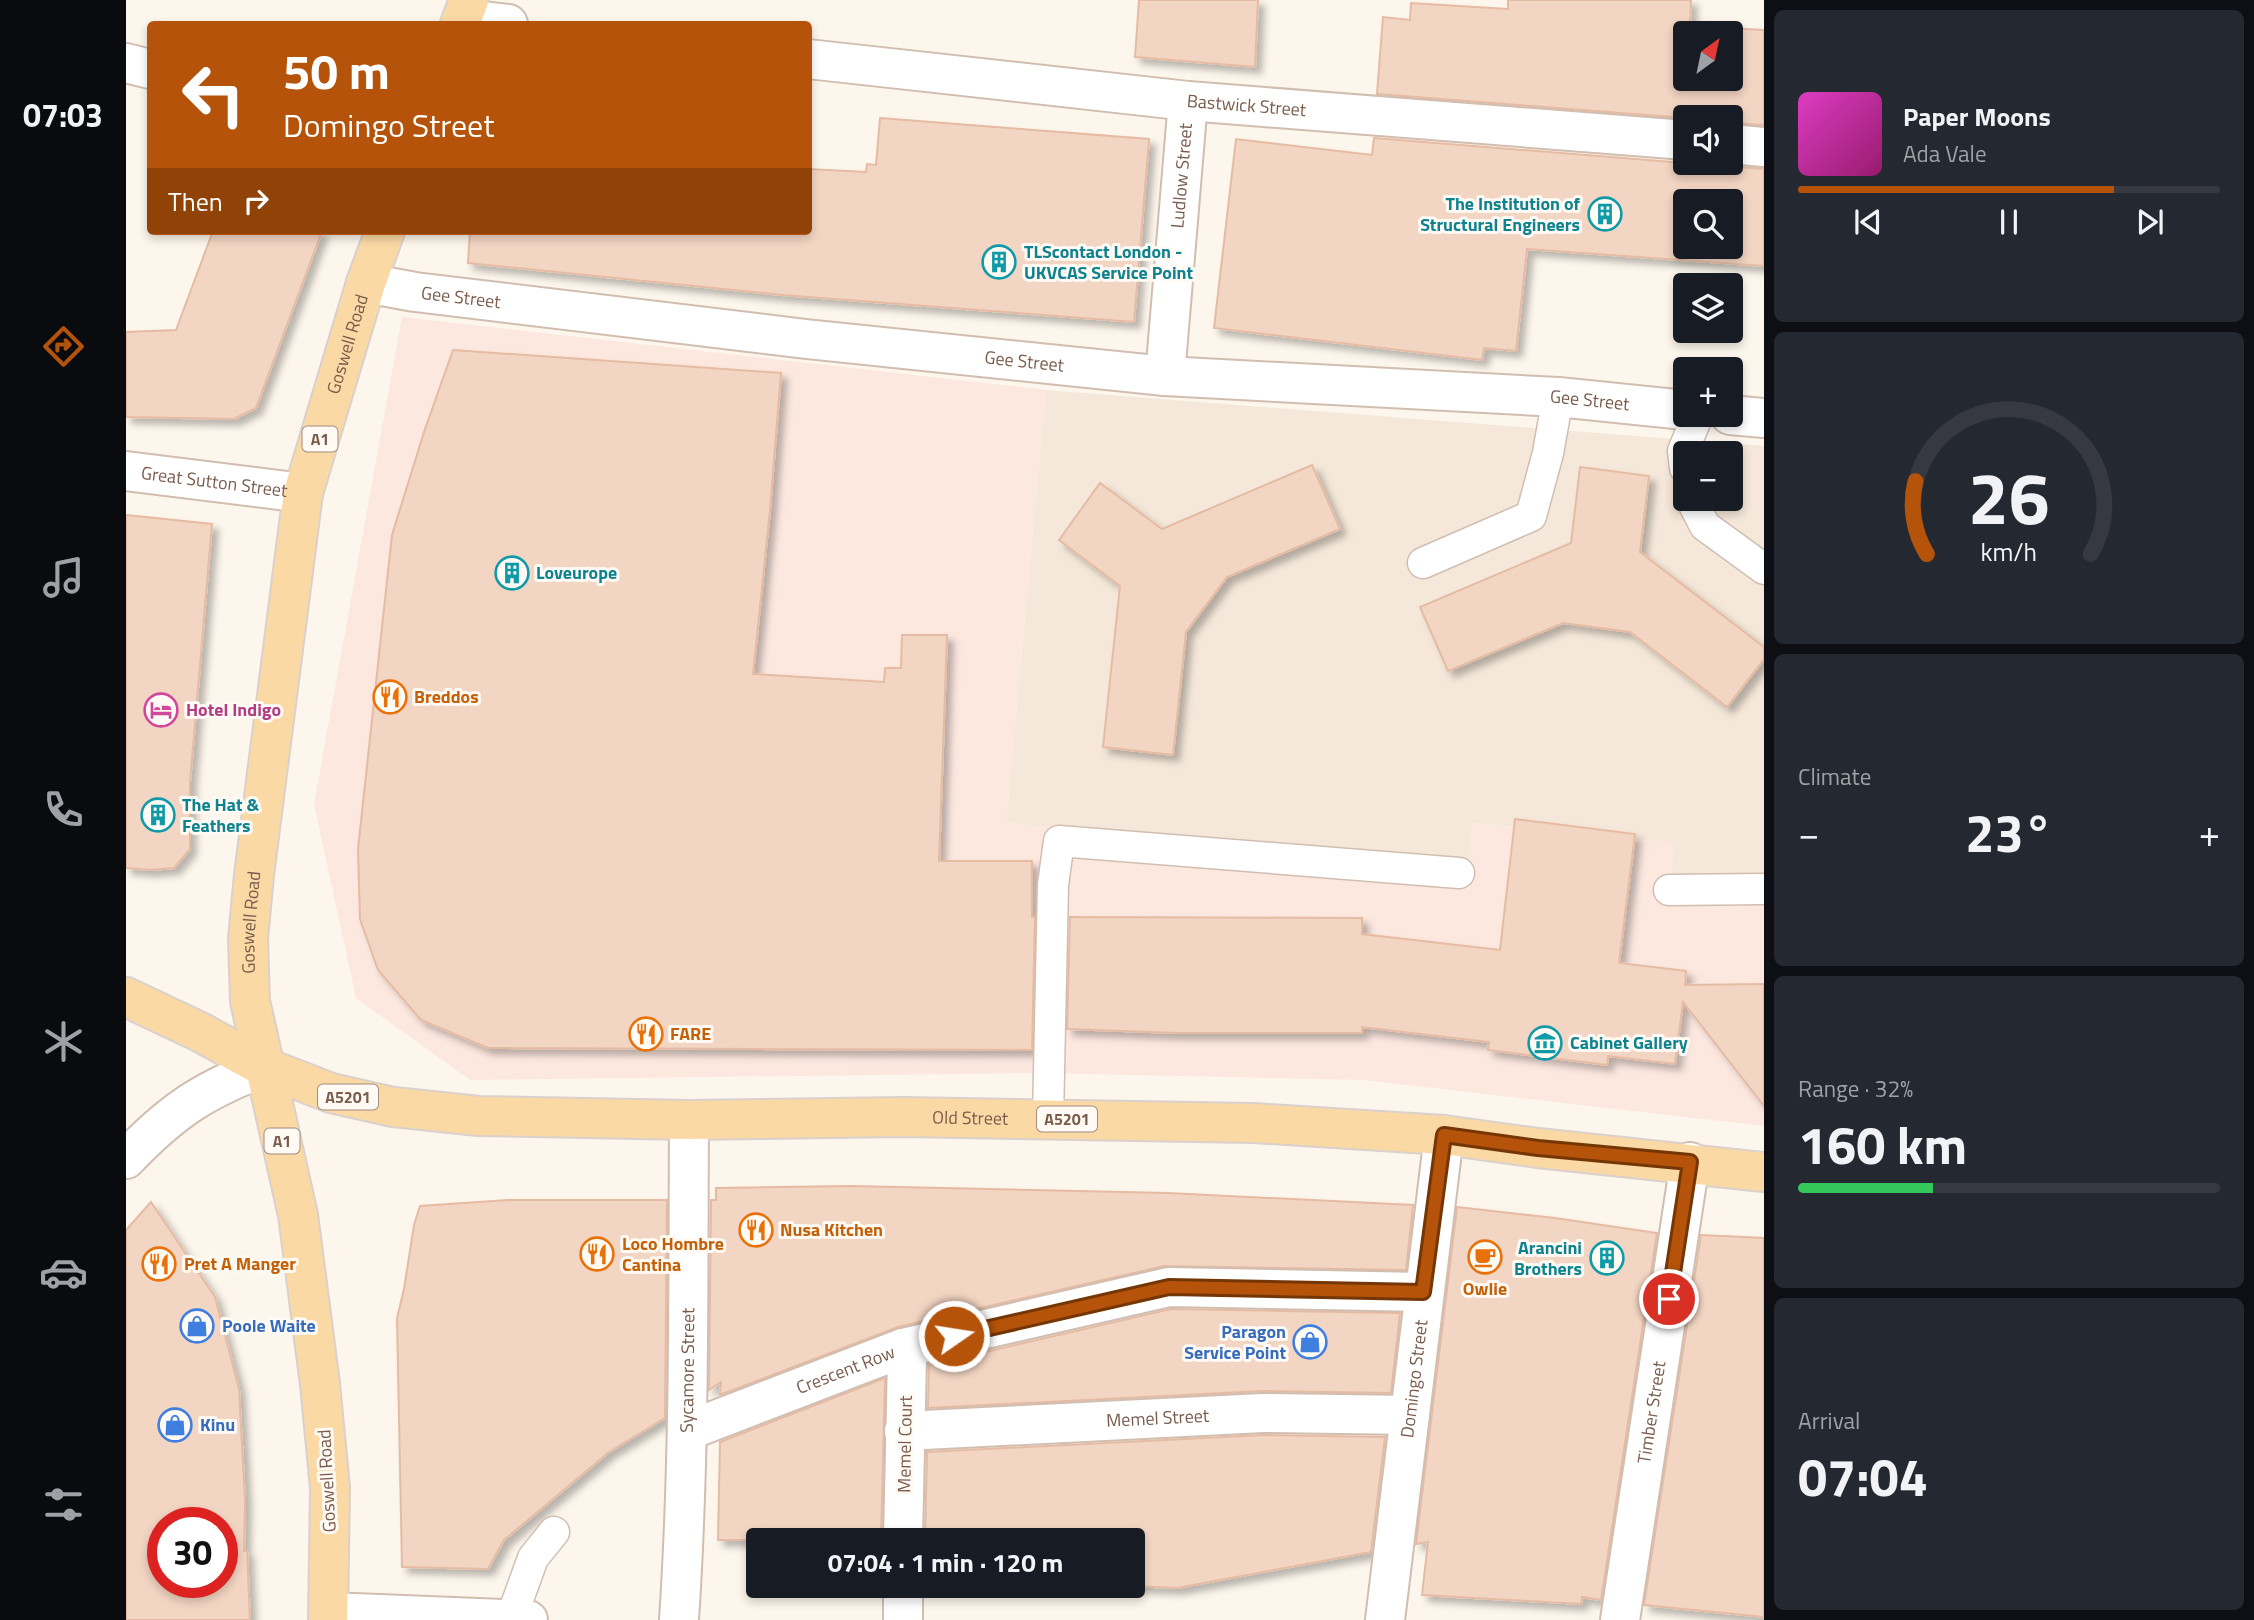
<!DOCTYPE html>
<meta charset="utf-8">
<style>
body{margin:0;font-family:"Titillium Web",sans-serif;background:#242831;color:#f1f3f6;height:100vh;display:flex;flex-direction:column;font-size:26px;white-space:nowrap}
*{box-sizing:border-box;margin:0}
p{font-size:23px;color:#9ea1a6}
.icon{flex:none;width:38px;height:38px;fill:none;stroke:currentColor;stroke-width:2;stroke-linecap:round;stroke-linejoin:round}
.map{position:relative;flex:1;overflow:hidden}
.side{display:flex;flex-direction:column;gap:10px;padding:10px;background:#0d0f14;width:490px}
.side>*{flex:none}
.banner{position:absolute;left:21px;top:21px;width:665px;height:214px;border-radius:7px;box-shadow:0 4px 10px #0003;background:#b45309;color:#fff;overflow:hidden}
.needle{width:46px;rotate:33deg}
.controls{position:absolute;left:1547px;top:21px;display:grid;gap:14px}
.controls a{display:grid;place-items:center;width:70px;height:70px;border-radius:7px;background:#171b24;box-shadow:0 4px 10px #0003;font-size:35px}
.speed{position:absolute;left:21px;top:1507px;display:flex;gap:14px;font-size:35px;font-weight:700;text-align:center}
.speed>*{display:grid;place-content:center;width:91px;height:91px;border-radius:50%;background:#171b24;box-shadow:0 4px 10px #0003;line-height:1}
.speed .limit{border:10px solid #d22;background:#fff;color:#111}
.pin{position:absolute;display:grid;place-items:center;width:60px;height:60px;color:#fff;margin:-30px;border:4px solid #fff;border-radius:50%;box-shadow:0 2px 7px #0007}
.me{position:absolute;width:77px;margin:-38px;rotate:77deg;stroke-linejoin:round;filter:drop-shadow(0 0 5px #0008)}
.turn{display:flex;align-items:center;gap:24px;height:147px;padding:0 21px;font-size:32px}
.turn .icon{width:91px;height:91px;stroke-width:2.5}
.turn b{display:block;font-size:49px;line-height:60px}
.then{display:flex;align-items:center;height:66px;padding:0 21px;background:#0003;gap:14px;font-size:26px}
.big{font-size:52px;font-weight:700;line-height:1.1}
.side .widget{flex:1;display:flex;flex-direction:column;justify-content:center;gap:10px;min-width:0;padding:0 24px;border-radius:10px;background:#242831}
.side .dial{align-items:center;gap:0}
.dial svg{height:182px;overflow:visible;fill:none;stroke:#363941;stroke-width:7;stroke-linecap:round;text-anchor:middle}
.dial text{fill:#f1f3f6;stroke:none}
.song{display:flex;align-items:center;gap:21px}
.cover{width:84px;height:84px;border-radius:10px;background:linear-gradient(135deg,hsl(310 70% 55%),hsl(320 70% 35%))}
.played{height:7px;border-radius:4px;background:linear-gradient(90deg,#b45309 75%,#363941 75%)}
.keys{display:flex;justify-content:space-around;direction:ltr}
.heat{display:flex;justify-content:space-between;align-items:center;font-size:38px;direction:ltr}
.charge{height:10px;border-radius:5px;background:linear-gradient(90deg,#34c759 32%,#363941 0)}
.trip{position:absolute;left:620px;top:1528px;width:399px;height:70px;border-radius:7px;background:#171b24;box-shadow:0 4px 10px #0003;font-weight:700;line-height:70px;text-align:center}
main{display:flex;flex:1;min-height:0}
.tabs{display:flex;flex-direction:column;width:126px;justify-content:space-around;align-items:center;background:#090b0e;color:#9ea1a6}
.tabs .icon{width:49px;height:49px}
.tabs .selected{color:#b45309}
.tabs b{font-size:32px;color:#f1f3f6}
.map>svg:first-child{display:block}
.residential{fill:#f5e8da;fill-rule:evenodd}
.commercial{fill:#fde8e0}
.building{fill:#f3d5c3;stroke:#e6bba3;stroke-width:2;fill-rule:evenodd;filter:url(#shadow)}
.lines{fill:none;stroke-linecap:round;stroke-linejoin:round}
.lane-casing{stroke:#d1beb0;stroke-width:33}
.street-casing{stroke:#d1beb0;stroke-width:42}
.primary-casing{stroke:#dad1cd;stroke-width:42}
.lane{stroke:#fff;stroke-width:30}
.street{stroke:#fff;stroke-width:38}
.primary{stroke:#fbd9a5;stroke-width:38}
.route-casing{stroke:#753606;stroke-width:18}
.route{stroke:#b45309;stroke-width:12}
.labels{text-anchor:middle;stroke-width:6;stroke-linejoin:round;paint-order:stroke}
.shield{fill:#fffaf3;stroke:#a28b7f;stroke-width:2}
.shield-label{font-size:16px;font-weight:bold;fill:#7a5c4d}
.street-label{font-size:18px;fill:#7a5c4d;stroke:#fffaf3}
.culture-label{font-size:18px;font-weight:bold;fill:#0d838f;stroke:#fffaf3;text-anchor:start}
.food-label{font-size:18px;font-weight:bold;fill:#c56008;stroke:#fffaf3;text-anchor:start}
.hotel-label{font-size:18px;font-weight:bold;fill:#b23c85;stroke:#fffaf3;text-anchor:start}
.shop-label{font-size:18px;font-weight:bold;fill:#366cbe;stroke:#fffaf3;text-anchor:start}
</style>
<main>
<nav class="tabs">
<b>07:03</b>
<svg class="icon selected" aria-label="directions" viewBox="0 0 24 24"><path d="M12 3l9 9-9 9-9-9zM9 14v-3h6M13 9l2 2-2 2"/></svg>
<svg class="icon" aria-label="music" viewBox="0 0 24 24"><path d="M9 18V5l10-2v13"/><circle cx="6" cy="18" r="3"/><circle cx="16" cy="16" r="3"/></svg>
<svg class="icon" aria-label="phone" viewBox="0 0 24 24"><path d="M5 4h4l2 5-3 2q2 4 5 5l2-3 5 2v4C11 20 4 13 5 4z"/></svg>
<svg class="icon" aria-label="climate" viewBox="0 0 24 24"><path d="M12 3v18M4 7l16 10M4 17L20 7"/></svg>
<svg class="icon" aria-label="car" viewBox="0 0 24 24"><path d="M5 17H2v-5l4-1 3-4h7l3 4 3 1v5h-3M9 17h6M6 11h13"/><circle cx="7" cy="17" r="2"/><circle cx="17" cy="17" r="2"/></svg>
<svg class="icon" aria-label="filters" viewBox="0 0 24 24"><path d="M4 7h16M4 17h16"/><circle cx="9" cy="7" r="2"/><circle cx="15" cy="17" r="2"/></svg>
</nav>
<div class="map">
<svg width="1638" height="1620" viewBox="0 0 1638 1620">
<defs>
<filter id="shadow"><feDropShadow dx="6" dy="6" stdDeviation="3.5" flood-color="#0004"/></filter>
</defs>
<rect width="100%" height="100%" fill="#fdf6ec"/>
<path class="residential" d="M920 390 1638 446V883L1545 874 1547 843 1347 823 1342 868 880 823ZM1559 453H1605V499H1559Z"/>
<path class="commercial" d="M276 317 920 390 880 823 1342 868 1346 823 1548 843 1546 874 1638 883V1126L1238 1080 911 1073 344 1080 230 998 188 804Z"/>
<path class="building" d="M1013 0H1132L1129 67 1009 57Z
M1382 0H1565L1564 26 1638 30V125L1605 123V117L1559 118 1251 94 1257 17 1284 20 1285 3 1382 9ZM1559 33H1605V79H1559Z
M754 118 1023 139 1008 322 656 295 342 263 344 231H682V169L740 172 741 164 750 165Z
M1248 138 1559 163H1595L1603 166 1638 169V266L1401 249 1390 351 1358 348 1356 360 1088 328 1110 139 1246 155ZM1559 201H1605V247H1559Z
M87 231H196L130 408 108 419 0 417V332L50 330Z
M327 350 655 373 644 510 627 674 758 682 759 668H775L776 635H821L813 861H906V917H909L906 1050 362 1048 295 1020 252 970 234 919 232 849 266 535 298 432Z
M1186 465 1214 529 1101 577 1060 632 1047 755 977 747 994 586 933 540 974 483 1036 529Z
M1454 467 1523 476 1514 552 1638 647V659L1601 707 1504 632 1437 623 1322 671 1294 607 1445 543Z
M0 515 86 524 64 782V849L48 868 24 870 0 868Z
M1389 819 1509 834 1493 963 1560 971 1559 985 1638 984V1106L1557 1002 1549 1064 1482 1056 1481 1065 1362 1050 1363 1042 1236 1027V1033H1052L941 1029 944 917 1236 918V934L1374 950Z
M724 1186 1042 1193 1287 1205 1280 1270 1038 1266 772 1327 594 1395 595 1382 583 1390 585 1200H590V1188Z
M382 1200H541L539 1418 483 1452 378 1540 362 1569 276 1567 271 1318 278 1289 288 1225 294 1206Z
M25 1202 89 1297 113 1389 119 1501 118 1551H121L124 1620H0V1230ZM37 1522H96V1582H37Z
M1331 1207 1429 1218 1531 1233 1475 1600 1456 1597 1455 1604 1296 1595 1302 1542 1290 1544Z
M1575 1235 1638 1238V1617L1518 1605Z
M1045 1309 1274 1313 1265 1393 1136 1391 802 1408 803 1365Z
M759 1378 755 1540H592L594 1442Z
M1137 1435 1259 1437 1245 1552 1051 1588 1004 1586H1006V1540H799L801 1452Z"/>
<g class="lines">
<defs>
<path id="lane" d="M1559 468 1557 451 1572 415
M1565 499 1579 526 1638 569
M1297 563 1405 516 1422 453 1432 397
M1543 890 1638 889
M922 1119 927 885 933 841 1333 873
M385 1619 407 1558 428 1532"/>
<g id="street">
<path d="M336 19 382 24"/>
<path id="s1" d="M682 59 1062 101 1559 140"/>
<path d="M0 63 24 69"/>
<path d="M1605 144 1638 147"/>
<path id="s2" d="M240 283 289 292 680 339 1039 376 1432 397 1559 410"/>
<path id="s3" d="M1039 376 1062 101"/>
<path d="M1604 415 1638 418"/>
<path id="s4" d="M0 471 177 493"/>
<path d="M0 1159C46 1111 76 1091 138 1067"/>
<path d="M777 1348 781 1359 777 1540"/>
<path id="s5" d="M561 1431 777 1348 1043 1287 1297 1292"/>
<path id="s6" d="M778 1431 1137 1413 1284 1415"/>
<path d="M203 1612 402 1620"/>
<path id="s7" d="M553 1620C564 1454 562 1286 563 1120"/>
<path d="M777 1620V1586"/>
<path id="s8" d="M1259 1620 1318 1135"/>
<path id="s9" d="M1494 1620 1564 1162"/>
</g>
<g id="primary">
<path d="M334 24 343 0"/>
<path id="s10" d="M0 997 74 1032 138 1067 205 1093 267 1107 353 1116 563 1120 777 1117 1127 1123 1318 1135 1412 1148 1638 1172"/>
<path id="s11" d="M202 1620 204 1488 194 1384 172 1215 124 1001 122 939 128 875 177 493 240 283 259 231"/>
</g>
</defs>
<use href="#lane" class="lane-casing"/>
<use href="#street" class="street-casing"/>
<use href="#primary" class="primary-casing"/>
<use href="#lane" class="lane"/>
<use href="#street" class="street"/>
<use href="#primary" class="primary"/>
</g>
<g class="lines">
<defs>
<path id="route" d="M828 1336 1043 1287 1297 1292 1318 1135 1412 1148 1564 1162 1543 1299"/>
</defs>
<use href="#route" class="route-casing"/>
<use href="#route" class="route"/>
</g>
<defs>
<symbol id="building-ring" viewBox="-11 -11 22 22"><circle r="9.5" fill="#fffaf3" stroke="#0f9aa8" stroke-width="1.5"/><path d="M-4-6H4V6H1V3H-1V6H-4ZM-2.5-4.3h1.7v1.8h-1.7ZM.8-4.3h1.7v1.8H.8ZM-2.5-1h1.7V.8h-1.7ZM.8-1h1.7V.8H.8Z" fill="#0f9aa8"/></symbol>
<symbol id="restaurant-ring" viewBox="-11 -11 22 22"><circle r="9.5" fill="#fffaf3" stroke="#e8710a" stroke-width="1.5"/><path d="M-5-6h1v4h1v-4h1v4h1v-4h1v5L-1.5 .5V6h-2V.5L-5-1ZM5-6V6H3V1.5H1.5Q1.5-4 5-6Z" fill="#e8710a"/></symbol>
<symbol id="hotel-ring" viewBox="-11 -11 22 22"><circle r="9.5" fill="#fffaf3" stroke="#d1479c" stroke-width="1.5"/><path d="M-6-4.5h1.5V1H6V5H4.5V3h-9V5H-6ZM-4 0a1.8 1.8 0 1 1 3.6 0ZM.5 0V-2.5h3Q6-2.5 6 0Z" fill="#d1479c"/></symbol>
<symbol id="museum-ring" viewBox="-11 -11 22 22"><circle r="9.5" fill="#fffaf3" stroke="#0f9aa8" stroke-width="1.5"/><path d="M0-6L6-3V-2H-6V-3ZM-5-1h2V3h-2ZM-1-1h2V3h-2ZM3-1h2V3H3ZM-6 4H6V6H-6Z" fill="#0f9aa8"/></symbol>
<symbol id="cafe-ring" viewBox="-11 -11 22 22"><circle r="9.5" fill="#fffaf3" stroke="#e8710a" stroke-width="1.5"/><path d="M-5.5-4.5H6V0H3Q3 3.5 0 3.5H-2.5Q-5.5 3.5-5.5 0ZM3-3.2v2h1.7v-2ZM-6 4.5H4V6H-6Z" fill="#e8710a"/></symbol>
<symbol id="shop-ring" viewBox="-11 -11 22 22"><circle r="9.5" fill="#fffaf3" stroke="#3f7fe0" stroke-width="1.5"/><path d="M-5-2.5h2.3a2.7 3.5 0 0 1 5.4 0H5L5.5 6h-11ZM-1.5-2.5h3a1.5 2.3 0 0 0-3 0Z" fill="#3f7fe0"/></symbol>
</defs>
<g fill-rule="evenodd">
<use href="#building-ring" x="1460" y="195" width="38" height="38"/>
<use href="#building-ring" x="854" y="243" width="38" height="38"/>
<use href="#building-ring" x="367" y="554" width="38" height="38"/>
<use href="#restaurant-ring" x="245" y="678" width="38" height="38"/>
<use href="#hotel-ring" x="16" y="691" width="38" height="38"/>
<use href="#building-ring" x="13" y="796" width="38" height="38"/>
<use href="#restaurant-ring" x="501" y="1015" width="38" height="38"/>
<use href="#museum-ring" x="1400" y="1024" width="38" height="38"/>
<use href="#restaurant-ring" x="611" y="1211" width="38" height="38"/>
<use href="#restaurant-ring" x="452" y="1235" width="38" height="38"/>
<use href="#cafe-ring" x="1340" y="1238" width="38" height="38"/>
<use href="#building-ring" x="1462" y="1239" width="38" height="38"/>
<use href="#restaurant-ring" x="14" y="1245" width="38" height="38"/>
<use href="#shop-ring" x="52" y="1307" width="38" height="38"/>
<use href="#shop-ring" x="1165" y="1323" width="38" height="38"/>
<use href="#shop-ring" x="30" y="1406" width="38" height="38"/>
</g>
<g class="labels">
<g class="shield">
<rect x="176.5" y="426.5" width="35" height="25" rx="5"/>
<rect x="192" y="1084.5" width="60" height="25" rx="5"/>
<rect x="911" y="1106.5" width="60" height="25" rx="5"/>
<rect x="138.5" y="1128.5" width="35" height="25" rx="5"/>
</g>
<g class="shield-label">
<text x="194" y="445">A1</text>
<text x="222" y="1103">A5201</text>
<text x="941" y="1125">A5201</text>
<text x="156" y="1147">A1</text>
</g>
<g class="street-label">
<text dy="6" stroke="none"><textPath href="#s1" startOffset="441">Bastwick Street</textPath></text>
<text dy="6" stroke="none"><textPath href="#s3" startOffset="201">Ludlow Street</textPath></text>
<text dy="6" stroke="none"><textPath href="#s2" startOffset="96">Gee Street</textPath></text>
<text dy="6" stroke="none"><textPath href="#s11" startOffset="1293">Goswell Road</textPath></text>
<text dy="6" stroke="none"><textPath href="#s2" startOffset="663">Gee Street</textPath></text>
<text dy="6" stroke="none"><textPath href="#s2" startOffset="1230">Gee Street</textPath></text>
<text dy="6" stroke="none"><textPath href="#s4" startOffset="89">Great Sutton Street</textPath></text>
<text dy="6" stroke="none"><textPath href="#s11" startOffset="705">Goswell Road</textPath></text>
<text dy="6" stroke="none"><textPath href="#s10" startOffset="868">Old Street</textPath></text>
<text dy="6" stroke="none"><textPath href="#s7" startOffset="250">Sycamore Street</textPath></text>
<text dy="6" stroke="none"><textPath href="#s5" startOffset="170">Crescent Row</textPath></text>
<text dy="6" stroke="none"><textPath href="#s8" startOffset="243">Domingo Street</textPath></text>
<text dy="6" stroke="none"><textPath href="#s9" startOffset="210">Timber Street</textPath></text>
<text dy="6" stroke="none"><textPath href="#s6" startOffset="254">Memel Street</textPath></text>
<text transform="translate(779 1444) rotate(-89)" y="6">Memel Court</text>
<text transform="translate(201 1481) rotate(-93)" y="6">Goswell Road</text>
</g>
<g class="culture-label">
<text x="1454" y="210" text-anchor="end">The Institution of<tspan x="1454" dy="21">Structural Engineers</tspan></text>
<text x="898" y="258">TLScontact London -<tspan x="898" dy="21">UKVCAS Service Point</tspan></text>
<text x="410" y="579">Loveurope</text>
<text x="56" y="811">The Hat &amp;<tspan x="56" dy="21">Feathers</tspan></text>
<text x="1444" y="1049">Cabinet Gallery</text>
<text x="1456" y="1254" text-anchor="end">Arancini<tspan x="1456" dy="21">Brothers</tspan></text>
</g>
<g class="food-label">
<text x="288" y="703">Breddos</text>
<text x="544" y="1040">FARE</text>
<text x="654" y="1236">Nusa Kitchen</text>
<text x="496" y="1250">Loco Hombre<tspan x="496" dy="21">Cantina</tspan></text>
<text x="58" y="1270">Pret A Manger</text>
<text x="1359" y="1295" text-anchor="middle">Owlie</text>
</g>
<g class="hotel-label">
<text x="60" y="716">Hotel Indigo</text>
</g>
<g class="shop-label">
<text x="96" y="1332">Poole Waite</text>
<text x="1160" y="1338" text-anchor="end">Paragon<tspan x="1160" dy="21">Service Point</tspan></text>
<text x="74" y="1431">Kinu</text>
</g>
</g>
</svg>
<div class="controls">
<a><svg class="needle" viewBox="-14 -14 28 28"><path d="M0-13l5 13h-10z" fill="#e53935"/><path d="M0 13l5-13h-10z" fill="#9ea1a6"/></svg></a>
<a><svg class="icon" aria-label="sound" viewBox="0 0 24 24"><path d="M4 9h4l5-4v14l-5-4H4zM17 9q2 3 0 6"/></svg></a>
<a><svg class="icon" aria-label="search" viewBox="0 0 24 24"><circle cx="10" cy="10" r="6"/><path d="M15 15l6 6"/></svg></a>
<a><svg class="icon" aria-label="layers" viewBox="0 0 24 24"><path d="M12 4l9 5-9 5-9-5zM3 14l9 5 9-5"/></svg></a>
<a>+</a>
<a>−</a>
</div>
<div class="speed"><div class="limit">30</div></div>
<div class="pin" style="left:1543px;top:1299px;background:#d93025"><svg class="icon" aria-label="arrive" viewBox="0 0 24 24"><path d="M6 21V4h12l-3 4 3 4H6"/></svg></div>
<svg class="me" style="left:828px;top:1336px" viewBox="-20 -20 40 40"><circle r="17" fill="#b45309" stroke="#fff" stroke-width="3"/><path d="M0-11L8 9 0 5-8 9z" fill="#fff"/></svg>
<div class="trip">07:04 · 1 min · 120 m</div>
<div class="banner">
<div class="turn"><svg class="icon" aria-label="left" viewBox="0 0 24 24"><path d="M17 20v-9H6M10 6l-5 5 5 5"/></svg><div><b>50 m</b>Domingo Street</div></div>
<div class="then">Then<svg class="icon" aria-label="right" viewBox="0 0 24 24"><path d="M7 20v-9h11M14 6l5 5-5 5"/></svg></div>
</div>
</div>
<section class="side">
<div class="widget">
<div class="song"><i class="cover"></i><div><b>Paper Moons</b><p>Ada Vale</p></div></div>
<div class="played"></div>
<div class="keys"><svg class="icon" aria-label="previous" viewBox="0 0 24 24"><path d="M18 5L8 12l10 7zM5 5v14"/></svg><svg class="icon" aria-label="pause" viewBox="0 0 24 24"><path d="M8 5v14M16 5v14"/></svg><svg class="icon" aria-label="next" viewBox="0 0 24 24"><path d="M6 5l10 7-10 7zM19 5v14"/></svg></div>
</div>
<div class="widget dial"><svg viewBox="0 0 100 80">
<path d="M14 69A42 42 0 1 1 86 69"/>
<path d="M14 69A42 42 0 0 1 9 37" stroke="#b45309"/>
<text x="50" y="56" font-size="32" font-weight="700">26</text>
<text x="50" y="72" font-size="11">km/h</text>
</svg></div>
<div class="widget"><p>Climate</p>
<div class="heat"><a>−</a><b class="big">23°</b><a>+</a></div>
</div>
<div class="widget"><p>Range · 32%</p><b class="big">160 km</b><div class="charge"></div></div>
<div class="widget"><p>Arrival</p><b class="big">07:04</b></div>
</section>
</main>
